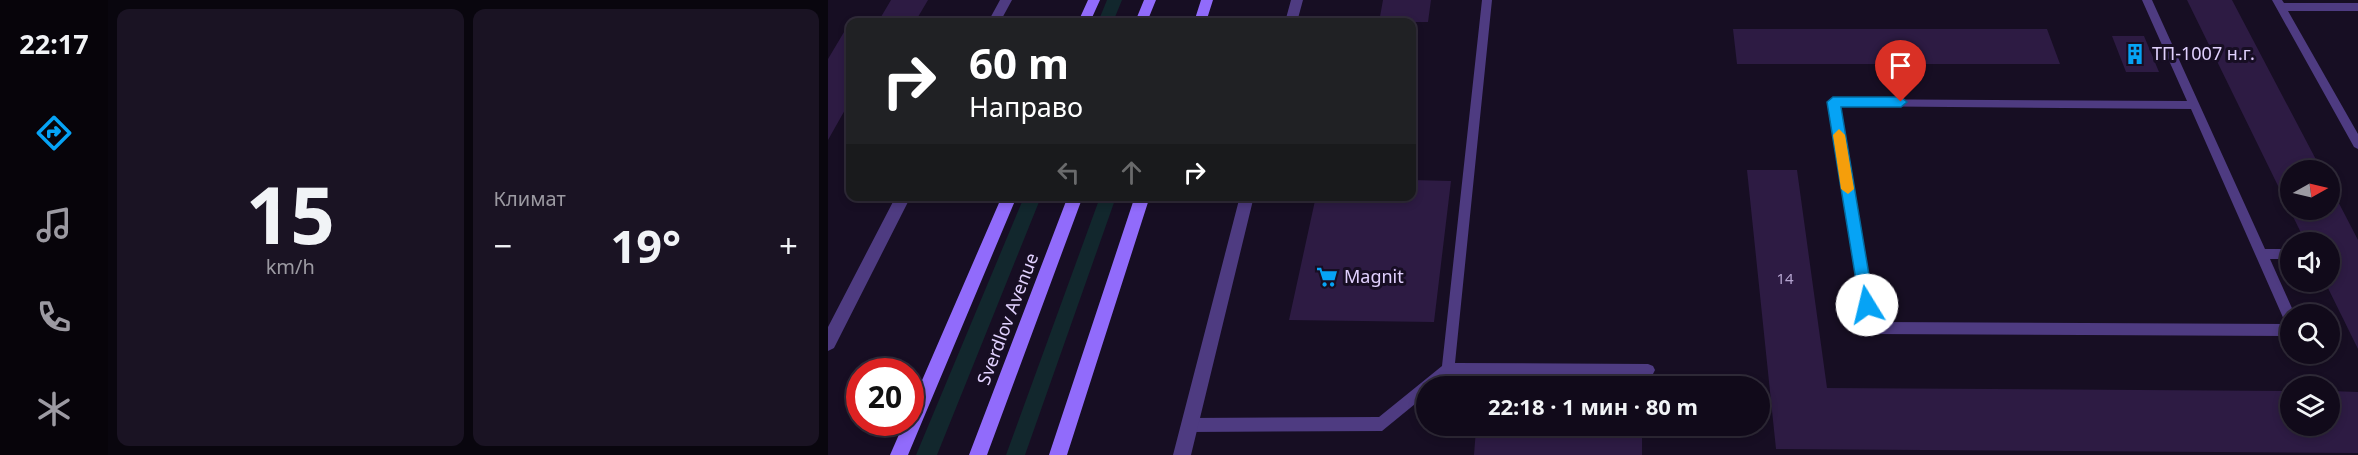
<!DOCTYPE html>
<html lang="ru">
<meta charset="utf-8">
<style>
body{margin:0;font-family:"Noto Sans",sans-serif;background:#1a1323;color:#f1f3f6;height:100vh;display:flex;flex-direction:column;font-size:22px;white-space:nowrap}
*{box-sizing:border-box;margin:0}
p{font-size:20px;color:#9c9aa2}
.icon{flex:none;width:33px;height:33px;fill:none;stroke:currentColor;stroke-width:2;stroke-linecap:round;stroke-linejoin:round}
.map{position:relative;flex:1;overflow:hidden}
.panel{display:flex;flex-direction:column;gap:9px;padding:9px;background:#09060e;width:720px}
.panel>*{flex:none}
.top-card{position:absolute;left:18px;top:18px;width:570px;height:183px;border-radius:12px;box-shadow:0 3px 9px #0003,0 0 0 2px #302b39;background:#202124;color:#fff;overflow:hidden}
.needle{width:39px;rotate:82deg}
.tools{position:absolute;left:1452px;top:160px;display:grid;gap:12px}
.tools a{display:grid;place-items:center;width:60px;height:60px;border-radius:50%;background:#110a1a;box-shadow:0 3px 9px #0003,0 0 0 2px #302b39;font-size:30px}
.speed{position:absolute;left:18px;top:358px;display:flex;gap:12px;font-size:30px;font-weight:700;text-align:center}
.speed>*{display:grid;place-content:center;width:78px;height:78px;border-radius:50%;background:#110a1a;box-shadow:0 3px 9px #0003,0 0 0 2px #302b39;line-height:1}
.speed .limit{border:9px solid #d22;background:#fff;color:#111}
.pin{position:absolute;display:grid;place-items:center;width:51px;height:51px;color:#fff;margin:-62px -26px;border-radius:50% 50% 50% 0;rotate:-45deg;box-shadow:0 0 6px #0007}
.pin .icon{rotate:45deg}
.me{position:absolute;width:66px;margin:-33px;rotate:351deg;stroke-linejoin:round;filter:drop-shadow(0 0 4px #0008)}
.turn{display:flex;align-items:center;gap:21px;height:126px;padding:0 24px;font-size:27px}
.turn .icon{width:78px;height:78px;stroke-width:2.5}
.turn b{display:block;font-size:42px;line-height:51px}
.lanes{display:flex;align-items:center;height:57px;padding:0 24px;background:#0003;justify-content:center;gap:30px;direction:ltr}
.lanes .off{opacity:.35}
.big{font-size:45px;font-weight:700;line-height:1.1}
.panel .card{flex:1;display:flex;flex-direction:column;justify-content:center;gap:9px;min-width:0;padding:0 21px;border-radius:12px;background:#1a1323}
.panel .dial{align-items:center;gap:0}
.dial b{font-size:78px;line-height:1}
.heat{display:flex;justify-content:space-between;align-items:center;font-size:33px;direction:ltr}
.panel .tiles{flex:1;display:grid;gap:9px;grid-template-columns:repeat(2,1fr)}
.trip{position:absolute;left:588px;top:376px;width:354px;height:60px;border-radius:30px;background:#110a1a;box-shadow:0 3px 9px #0003,0 0 0 2px #302b39;font-weight:700;line-height:60px;text-align:center}
main{display:flex;flex:1;min-height:0}
.dock{display:flex;flex-direction:column;width:108px;justify-content:space-around;align-items:center;background:#07040a;color:#9c9aa2}
.dock .icon{width:42px;height:42px}
.dock .selected{color:#06a3f5}
.dock b{font-size:27px;color:#f1f3f6}
.map>svg:first-child{display:block}
.green{fill:#12272d}
.building{fill:#2d1b43}
.lines{fill:none;stroke-linecap:round;stroke-linejoin:round}
.lane{fill:#4e3b81;fill-rule:evenodd}
.street{fill:#4e3b81;fill-rule:evenodd}
.secondary{fill:#916bfb;fill-rule:evenodd}
.route{fill:#06a3f5;stroke:#046a9f;stroke-width:1.5}
.slow{fill:#f59e0b}
.labels{text-anchor:middle;stroke-width:6;stroke-linejoin:round;paint-order:stroke}
.number-label{font-size:15px;fill:#b4a4cf}
.poi-label{font-size:18px;fill:#e1d1fe;stroke:#170e23;text-anchor:start}
.street-label{font-size:18px;fill:#e1d1fe;stroke:#170e23}
</style>
<main>
<nav class="dock">
<b>22:17</b>
<svg class="icon selected" aria-label="directions" viewBox="0 0 24 24"><path d="M12 3l9 9-9 9-9-9zM9 14v-3h6M13 9l2 2-2 2"/></svg>
<svg class="icon" aria-label="music" viewBox="0 0 24 24"><path d="M9 18V5l10-2v13"/><circle cx="6" cy="18" r="3"/><circle cx="16" cy="16" r="3"/></svg>
<svg class="icon" aria-label="phone" viewBox="0 0 24 24"><path d="M5 4h4l2 5-3 2q2 4 5 5l2-3 5 2v4C11 20 4 13 5 4z"/></svg>
<svg class="icon" aria-label="climate" viewBox="0 0 24 24"><path d="M12 3v18M4 7l16 10M4 17L20 7"/></svg>
</nav>
<section class="panel">
<div class="tiles">
<div class="card dial"><b>15</b><p>km/h</p></div>
<div class="card"><p>Климат</p>
<div class="heat"><a>−</a><b class="big">19°</b><a>+</a></div>
</div>
</div>
</section>
<div class="map">
<svg width="1530" height="455" viewBox="0 0 1530 455">
<rect width="100%" height="100%" fill="#170e23"/>
<path class="green" d="M279 0H294L285 22H270Z
M196 197H213L109 455H88Z
M272 197H288L197 455H178Z"/>
<path class="building" d="M63 0H100L87 22H50Z
M555 0H603L600 22H551Z
M1359 0H1404L1494 171H1462V210H1502V186L1530 240V349L1497 282H1502V243H1478Z
M22 22V101L0 140V59Z
M905 29H1219L1232 64H909Z
M1284 36H1316L1331 72H1298Z
M919 170H969L999 388 1462 391V426H1502V391L1530 392V453L948 449Z
M584 180 623 181 606 322 461 320 488 196H584Z
M648 429 814 431V455H646Z"/>
<g class="lines">
<path class="lane" d="M654 0H664L627 363 820 364 825 366 827 370 825 374 820 376 623 375 609 387H598V395L554 431 361 432 356 430 354 425 356 420 361 418 551 417 614 366Z
M1314 0H1324L1437 249H1462V259H1442L1467 315H1462V324L1457 322 1363 109 1012 106 1048 322 1462 324V336L1043 334 1038 332 1001 102 1002 99 1359 101Z
M1444 0H1454L1456 3H1530V11H1460L1530 134V149L1526 147Z"/>
<path class="street" d="M172 0H184L172 22H160Z
M463 0H475L469 22H457Z
M68 196H83L6 348 0 351V327Z
M412 196H426L363 455H345Z"/>
<path class="secondary" d="M260 0H272L262 22H250Z
M316 0H328L319 22H307Z
M373 0H385L378 22H366Z
M174 196H189L80 455H62L76 423H82V408Z
M240 196H255L159 455H141Z
M307 196H322L239 455H221Z"/>
</g>
<path class="route" d="M1005 97H1073L1079 102 1073 107H1013L1046 305 1044 310 1039 312 1034 310 1032 305 999 102Z"/>
<path class="slow" d="M1011 129 1017 135 1026 189 1020 194 1013 189 1005 135Z"/>
<defs>
<symbol id="building-bare" viewBox="-9 -9 18 18"><path d="M-4-6H4V6H1V3H-1V6H-4ZM-2.5-4.3h1.7v1.8h-1.7ZM.8-4.3h1.7v1.8H.8ZM-2.5-1h1.7V.8h-1.7ZM.8-1h1.7V.8H.8Z" fill="#06a3f5" stroke="#170e23" stroke-width="2.5" paint-order="stroke"/></symbol>
<symbol id="supermarket-bare" viewBox="-9 -9 18 18"><path d="M-6-5.5h2.5l.6 2H6L4.5 2H-2.5L-4.4-4H-6ZM-1.5 3.2a1.3 1.3 0 1 0 .1 0ZM3 3.2a1.3 1.3 0 1 0 .1 0Z" fill="#06a3f5" stroke="#170e23" stroke-width="2.5" paint-order="stroke"/></symbol>
</defs>
<g fill-rule="evenodd">
<use href="#building-bare" x="1292" y="39" width="30" height="30"/>
<use href="#supermarket-bare" x="484" y="262" width="30" height="30"/>
</g>
<g class="labels">
<g class="number-label">
<text x="957" y="284">14</text>
</g>
<g class="poi-label">
<text x="1324" y="60">ТП-1007 н.г.</text>
<text x="516" y="283">Magnit</text>
</g>
<g class="street-label">
<text transform="translate(180 319) rotate(-69)" y="6">Sverdlov Avenue</text>
</g>
</g>
</svg>
<div class="tools">
<a><svg class="needle" viewBox="-14 -14 28 28"><path d="M0-13l5 13h-10z" fill="#e53935"/><path d="M0 13l5-13h-10z" fill="#9c9aa2"/></svg></a>
<a><svg class="icon" aria-label="sound" viewBox="0 0 24 24"><path d="M4 9h4l5-4v14l-5-4H4zM17 9q2 3 0 6"/></svg></a>
<a><svg class="icon" aria-label="search" viewBox="0 0 24 24"><circle cx="10" cy="10" r="6"/><path d="M15 15l6 6"/></svg></a>
<a><svg class="icon" aria-label="layers" viewBox="0 0 24 24"><path d="M12 4l9 5-9 5-9-5zM3 14l9 5 9-5"/></svg></a>
</div>
<div class="speed"><div class="limit">20</div></div>
<div class="pin" style="left:1073px;top:102px;background:#d93025"><svg class="icon" aria-label="arrive" viewBox="0 0 24 24"><path d="M6 21V4h12l-3 4 3 4H6"/></svg></div>
<svg class="me" style="left:1039px;top:305px" viewBox="-20 -20 40 40"><circle r="19" fill="#fff"/><path d="M0-13L10 11 0 6-10 11z" fill="#06a3f5"/></svg>
<div class="trip">22:18 · 1 мин · 80 m</div>
<div class="top-card">
<div class="turn"><svg class="icon" aria-label="right" viewBox="0 0 24 24"><path d="M7 20v-9h11M14 6l5 5-5 5"/></svg><div><b>60 m</b>Направо</div></div>
<div class="lanes"><svg class="icon off" aria-label="left" viewBox="0 0 24 24"><path d="M17 20v-9H6M10 6l-5 5 5 5"/></svg><svg class="icon off" aria-label="ahead" viewBox="0 0 24 24"><path d="M12 20V5M6 11l6-6 6 6"/></svg><svg class="icon" aria-label="right" viewBox="0 0 24 24"><path d="M7 20v-9h11M14 6l5 5-5 5"/></svg></div>
</div>
</div>
</main>
